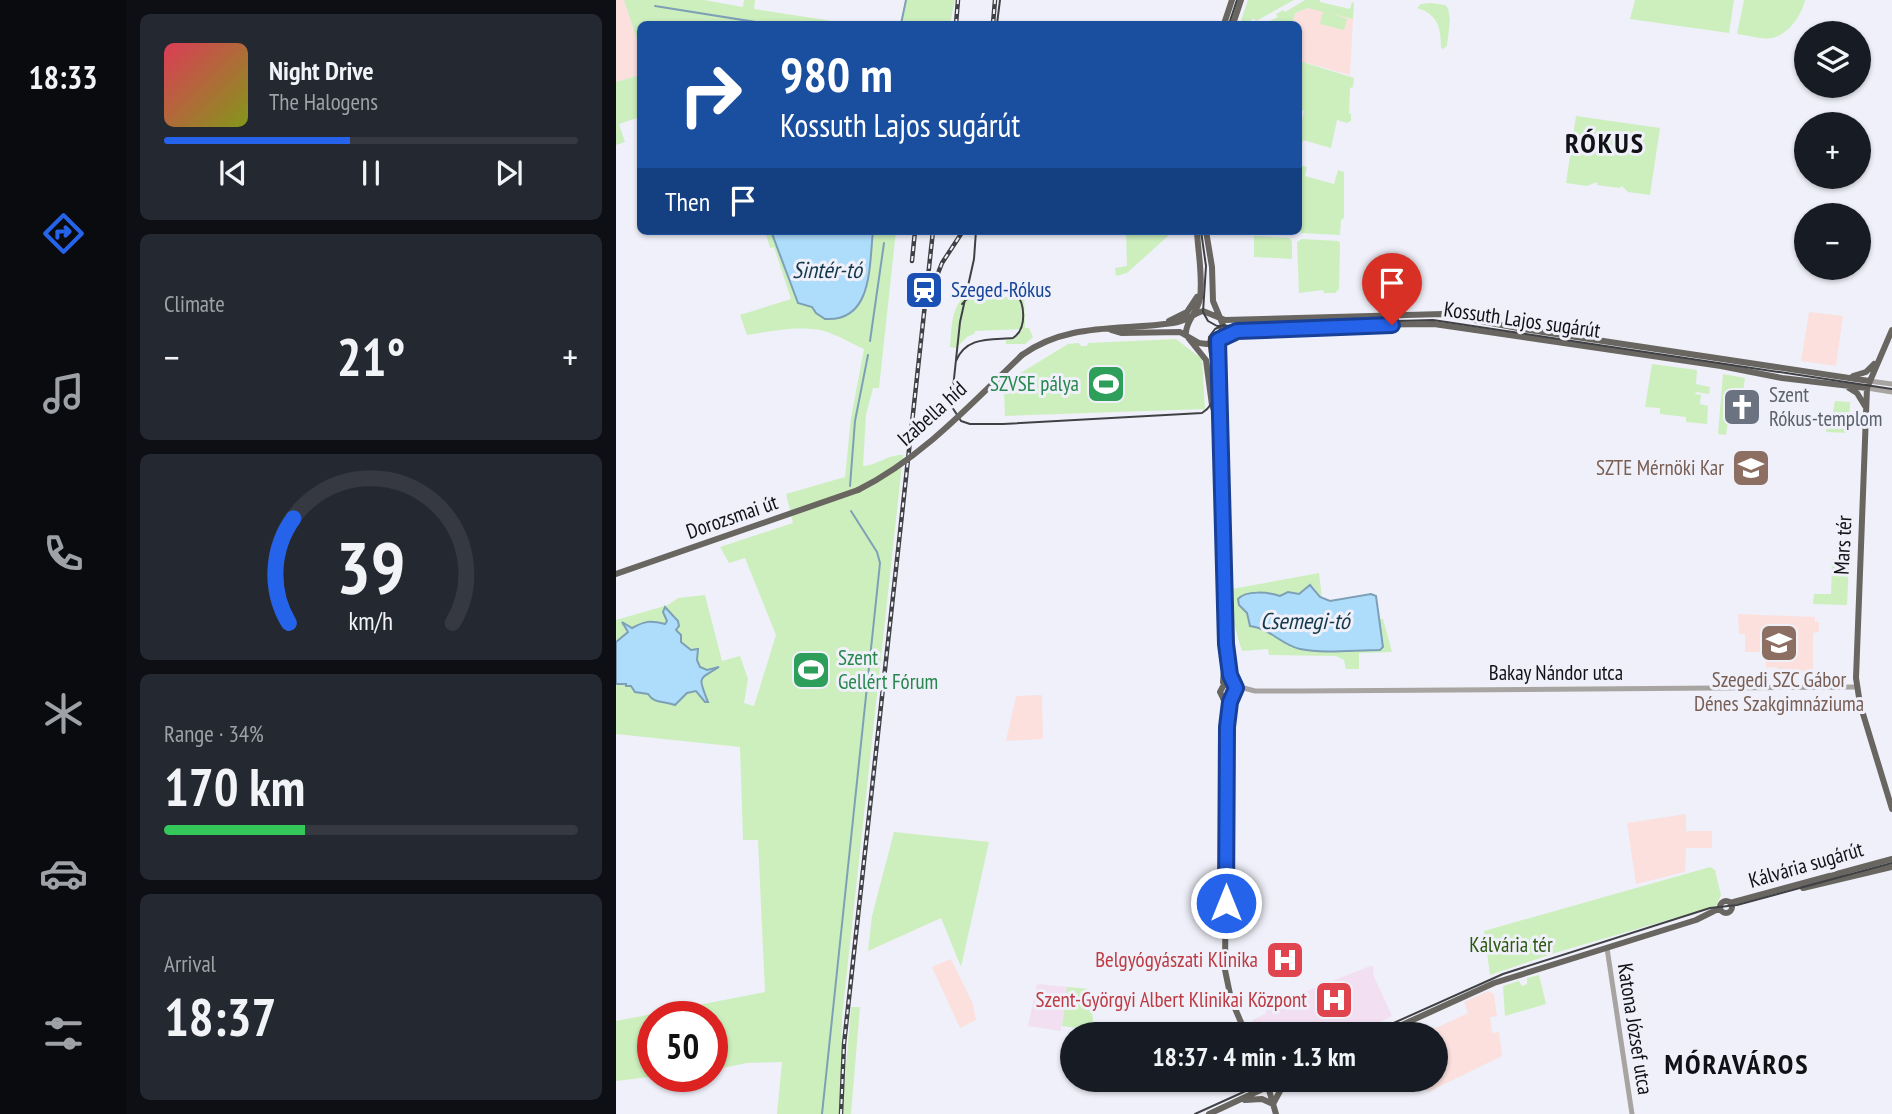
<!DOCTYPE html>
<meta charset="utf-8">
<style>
body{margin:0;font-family:"PT Sans Narrow",sans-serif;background:#242831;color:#f1f3f6;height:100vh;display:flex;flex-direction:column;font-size:26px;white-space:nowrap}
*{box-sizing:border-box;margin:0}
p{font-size:23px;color:#9ea1a6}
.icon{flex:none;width:38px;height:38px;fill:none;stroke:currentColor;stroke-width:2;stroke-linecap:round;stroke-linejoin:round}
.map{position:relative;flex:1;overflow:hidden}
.side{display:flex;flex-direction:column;gap:14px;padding:14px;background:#0d0f14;width:490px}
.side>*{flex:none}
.hud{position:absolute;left:21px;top:21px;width:665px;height:214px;border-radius:10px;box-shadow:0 2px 5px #0004;background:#1a4fa0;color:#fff;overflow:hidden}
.fabs{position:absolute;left:1178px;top:21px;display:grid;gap:14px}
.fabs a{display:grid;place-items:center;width:77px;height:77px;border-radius:50%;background:#171b24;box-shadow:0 2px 5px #0004;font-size:35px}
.speed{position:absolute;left:21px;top:1001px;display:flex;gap:14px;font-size:35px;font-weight:700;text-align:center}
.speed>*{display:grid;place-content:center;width:91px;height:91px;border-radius:50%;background:#171b24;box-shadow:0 2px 5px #0004;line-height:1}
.speed .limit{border:10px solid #d22;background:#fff;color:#111}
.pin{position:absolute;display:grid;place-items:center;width:60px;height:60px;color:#fff;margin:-72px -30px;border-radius:50% 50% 50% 0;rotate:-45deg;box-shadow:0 0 7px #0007}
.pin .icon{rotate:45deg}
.me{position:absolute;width:77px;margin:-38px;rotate:0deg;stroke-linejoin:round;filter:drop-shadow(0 0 5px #0008)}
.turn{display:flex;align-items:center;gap:24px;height:147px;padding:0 28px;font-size:32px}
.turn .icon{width:91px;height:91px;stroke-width:2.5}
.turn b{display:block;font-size:49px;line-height:60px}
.then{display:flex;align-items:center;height:66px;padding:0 28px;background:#0003;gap:14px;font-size:26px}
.big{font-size:52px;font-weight:700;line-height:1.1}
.side .widget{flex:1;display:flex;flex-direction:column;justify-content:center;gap:10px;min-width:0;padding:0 24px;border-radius:10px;background:#242831}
.side .dial{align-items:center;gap:0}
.dial svg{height:182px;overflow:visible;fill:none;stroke:#363941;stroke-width:7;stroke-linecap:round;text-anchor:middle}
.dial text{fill:#f1f3f6;stroke:none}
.song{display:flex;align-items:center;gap:21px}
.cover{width:84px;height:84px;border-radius:10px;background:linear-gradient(135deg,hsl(350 70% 55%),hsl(70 70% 35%))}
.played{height:7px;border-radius:4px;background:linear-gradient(90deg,#2563eb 45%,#363941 45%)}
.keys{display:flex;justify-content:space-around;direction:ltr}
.heat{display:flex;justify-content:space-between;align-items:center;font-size:38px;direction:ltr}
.charge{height:10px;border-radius:5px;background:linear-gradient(90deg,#34c759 34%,#363941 0)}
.trip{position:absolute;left:444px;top:1022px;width:388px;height:70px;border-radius:35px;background:#171b24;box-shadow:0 2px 5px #0004;font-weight:700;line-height:70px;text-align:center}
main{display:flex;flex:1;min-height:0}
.tab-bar{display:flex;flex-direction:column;width:126px;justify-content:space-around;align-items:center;background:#090b0e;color:#9ea1a6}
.tab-bar .icon{width:49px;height:49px}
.tab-bar .active{color:#2563eb}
.tab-bar b{font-size:32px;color:#f1f3f6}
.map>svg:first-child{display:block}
.education{fill:#fbe0de}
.medical{fill:#f2e0f2}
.green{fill:#cdefbe}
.water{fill:#adddfb;stroke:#7ea0b6;stroke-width:2}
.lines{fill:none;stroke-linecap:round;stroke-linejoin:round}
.stream{stroke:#7ea0b6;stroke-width:2}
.minor{stroke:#a7a4a1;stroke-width:5}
.major{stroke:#696560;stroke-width:6}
.tram{stroke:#404145;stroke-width:2}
.rail-casing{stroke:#404145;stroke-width:4.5}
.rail{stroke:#eff0f9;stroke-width:2;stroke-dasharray:5;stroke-linecap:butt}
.major-bridge{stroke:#696560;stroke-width:6}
.route-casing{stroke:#184099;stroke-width:18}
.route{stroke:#2563eb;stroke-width:12}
.labels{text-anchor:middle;stroke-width:6;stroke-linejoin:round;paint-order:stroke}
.transit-label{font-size:21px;fill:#164399;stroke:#eff0f9;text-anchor:start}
.street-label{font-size:21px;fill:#111215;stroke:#eff0f9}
.leisure-label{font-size:21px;fill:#27864d;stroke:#eff0f9;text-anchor:end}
.worship-label{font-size:21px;fill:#5b616d;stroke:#eff0f9;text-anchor:start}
.education-label{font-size:21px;fill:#785e54;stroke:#eff0f9;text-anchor:end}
.park-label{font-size:21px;fill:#2c5710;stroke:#eff0f9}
.health-label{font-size:21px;fill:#be3a42;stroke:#eff0f9;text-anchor:end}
.water-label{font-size:23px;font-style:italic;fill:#13384c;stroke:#eff0f9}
.district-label{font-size:28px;font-weight:bold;letter-spacing:2px;fill:#111215;stroke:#eff0f9}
</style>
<main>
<nav class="tab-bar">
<b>18:33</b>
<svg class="icon active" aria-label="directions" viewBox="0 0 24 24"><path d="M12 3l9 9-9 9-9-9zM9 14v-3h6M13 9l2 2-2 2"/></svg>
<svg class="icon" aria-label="music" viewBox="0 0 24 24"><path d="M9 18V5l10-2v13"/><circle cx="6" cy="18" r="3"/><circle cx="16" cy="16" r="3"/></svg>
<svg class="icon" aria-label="phone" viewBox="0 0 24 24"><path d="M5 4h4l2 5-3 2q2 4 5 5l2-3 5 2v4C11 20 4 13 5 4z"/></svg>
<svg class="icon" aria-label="climate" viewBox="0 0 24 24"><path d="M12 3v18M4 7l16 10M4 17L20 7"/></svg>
<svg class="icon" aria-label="car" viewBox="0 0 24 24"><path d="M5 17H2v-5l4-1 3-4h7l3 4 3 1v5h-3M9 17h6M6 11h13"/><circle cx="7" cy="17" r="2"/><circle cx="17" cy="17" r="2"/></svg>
<svg class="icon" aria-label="filters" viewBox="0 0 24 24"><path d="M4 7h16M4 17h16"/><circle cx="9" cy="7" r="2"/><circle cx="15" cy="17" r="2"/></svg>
</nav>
<section class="side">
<div class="widget">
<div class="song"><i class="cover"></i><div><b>Night Drive</b><p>The Halogens</p></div></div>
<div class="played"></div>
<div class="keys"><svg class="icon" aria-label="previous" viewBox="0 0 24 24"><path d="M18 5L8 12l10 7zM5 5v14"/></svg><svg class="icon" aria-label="pause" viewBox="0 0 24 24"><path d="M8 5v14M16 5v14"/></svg><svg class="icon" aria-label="next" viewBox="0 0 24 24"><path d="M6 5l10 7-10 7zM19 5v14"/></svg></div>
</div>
<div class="widget"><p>Climate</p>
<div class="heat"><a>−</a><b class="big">21°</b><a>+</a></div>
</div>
<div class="widget dial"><svg viewBox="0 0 100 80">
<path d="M14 69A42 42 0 1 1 86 69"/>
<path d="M14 69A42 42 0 0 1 16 23" stroke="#2563eb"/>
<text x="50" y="56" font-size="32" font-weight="700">39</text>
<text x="50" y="72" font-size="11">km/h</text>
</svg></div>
<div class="widget"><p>Range · 34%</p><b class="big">170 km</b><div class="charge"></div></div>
<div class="widget"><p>Arrival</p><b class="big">18:37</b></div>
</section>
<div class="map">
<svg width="1276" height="1114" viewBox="0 0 1276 1114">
<rect width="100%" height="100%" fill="#eff0f9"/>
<path class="education" d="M0 0H8L24 49V75L0 82Z
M692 8 737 19 734 75 683 61 682 24H676L679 13Z
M1193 312 1227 316 1220 366 1185 361Z
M1122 614 1199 617V622H1203V631L1197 633V672L1161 671V667L1150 668V652H1129V634H1123Z
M426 695 427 739 390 741 400 696Z
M1070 814V834L1071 831H1096V848H1070L1069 872 1020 884 1011 823Z
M335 959 357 1004 360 1020 344 1028 316 967Z
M872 991 878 994 881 1016 874 1017 875 1024 876 1033 883 1032 886 1056 812 1092 808 1083 802 1085 799 1080H821V1034H807L852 1013 848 1002Z"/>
<path class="medical" d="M754 966 758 967 757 974 776 1016 739 1034H643L636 1020 649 1014 653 1006Z
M421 984 451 987 445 1031 412 1026Z"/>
<path class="green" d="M8 0H88L127 7 128 0H139L138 9 236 24H24V49Z
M290 0H339L334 24H284Z
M632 0H678L640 21 638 18 630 24H624Z
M689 0H704V2L734 9 736 2 738 3 737 19 716 14 731 19 728 30 704 24 707 12 692 8 679 13 676 24H647L662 17 660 14 667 10 669 12Z
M1019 0H1118L1113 33 1014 19Z
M1128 0H1189C1186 15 1172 35 1156 38 1146 40 1132 35 1121 34Z
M815 3 829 5 832 8 834 20 831 46 827 49 825 48C825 28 822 14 801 8L805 4Z
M683 61 738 78 737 87 734 88 733 113 735 114V121L731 123 721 120 715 148 687 140 685 146 683 145V131L688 111 683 110 685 99 683 98Z
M24 75V117L3 124 9 142 0 145V82Z
M960 116 1044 128 1034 195 1012 192 1006 186 1003 188 981 185V182L971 186 950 183Z
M682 165 691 167 689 176 718 184 722 170 728 172V218L725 220 724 235 685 233 683 230Z
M149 231H155L190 303 209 319 252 271 257 231H280L263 388H257L250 415 247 466C263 465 269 455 287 455L226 1017 224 1114H161L166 1062 131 1063 96 1070V1017H37V1076H42L0 1081V1021L149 992 142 840H127L124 747 0 734V620L52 605 62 598 89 595 106 661 124 656 132 679 128 703 138 706 160 635 129 558 113 563 104 547 177 523 170 494 229 477 235 418 248 349C235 343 221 335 208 331 184 325 155 331 131 335L124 315 175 299 158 247 154 248Z
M510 231H549L552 236 511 273 500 276 499 268 511 266Z
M638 236 674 238 676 242V259L638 257Z
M686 239 722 241 724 243 723 289 719 293H708L707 290 683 293 681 242Z
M363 289 365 298 392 297V290H408L409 328H413L417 337 409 344H390V340L398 339 407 329 359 331 358 334 351 337 340 348 334 347C336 323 335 296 363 289Z
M560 339 586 359 589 409 389 416 388 390 398 377 452 344 463 343 465 346H471L472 343Z
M1036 364 1081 370 1080 384 1094 387 1093 394 1080 392 1079 394 1085 395 1084 404 1092 406 1091 424 1070 422V417L1044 414V408L1029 407Z
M1107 374 1129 378 1127 391 1122 390 1115 403 1110 435 1102 434Z
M1219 401 1234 402 1233 433 1210 432 1213 417H1216Z
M1216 559 1225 560 1227 563 1233 562 1231 605 1197 604 1198 594H1215Z
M703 573 706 598 697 586 683 594 672 592 664 596 652 592 628 594 632 622 645 627 672 645 768 644 762 619H767L776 652 743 653V669H730L728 660 720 656 653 655 652 649 626 651 618 625 616 589Z
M278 832 373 842 345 967 325 918 252 951 256 916Z
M1094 867 1099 870 1105 895 1100 906 942 952 874 975 868 931Z
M923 975 930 1004 889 1016 887 986 903 981 906 986 911 984V978Z
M451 987 474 989 478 1030 446 1026Z
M235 1007H244L235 1114H226Z"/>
<path class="water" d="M155 231H257C253 266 257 322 209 319L200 313 196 307 182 303Z
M694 585 704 597 714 601 755 594 760 596 767 647 764 650C738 650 709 654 684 649 665 645 654 628 634 626L631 613 623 605 622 599C630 590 652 592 664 596L672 592 683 594Z
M49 607 62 621 63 626 60 630 65 635V642L75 650 82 649 81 660 84 667 91 670 103 667C83 680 81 675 92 702H89L80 691 71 693 59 705C49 701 38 704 32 694L19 692 15 686H10V684H0V642L12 632 6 622 16 628C29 621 34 620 49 624L51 621 47 612Z"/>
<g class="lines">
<path class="stream" d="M39 6 152 24
M285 24 290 0
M254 341 268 243
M234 486 239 421 252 355
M206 1114 264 563 261 552 235 511"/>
<path class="minor" d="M1253 381 1276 384
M1251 388 1276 392
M620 686 639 691H686L1241 687
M991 948 1016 1114"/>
<path class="major" d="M608 24 616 0
M617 24 625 0
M590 231 596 267 597 301 607 325 602 340 601 349 605 414 603 425 610 644 607 682
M553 321 571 312 581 297
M495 330 505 333 564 332 583 343 591 344 620 331 726 325 818 324 1105 366 1166 378 1251 388
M1276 330 1251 388 1240 678 1244 704 1276 809
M570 333C570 320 582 312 584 298 587 276 582 253 581 231
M570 335 590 360 596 405 603 424
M406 355C452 322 504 331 557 323 569 322 577 314 587 311L609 320 827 314 907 329 1253 381
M1237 376 1250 372 1258 364
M1233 388 1241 393 1249 406
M0 574 242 490
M610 681 604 692 610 704 611 727 609 970 615 999 630 1034
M607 698 617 699 623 691 617 675 612 653
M611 727 615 720 617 699
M1187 888 1276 867
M1104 907a6 6 0 1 1 12 0a6 6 0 1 1-12 0Z
M1114 903 1276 859
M766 1034 878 983 1080 920 1104 908
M650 1080 660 1114
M629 1100 646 1099 657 1104
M657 1104 670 1080
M593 1114 666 1080"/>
<path class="tram" d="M381 24 384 0
M613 24 621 0
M360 231 358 259 344 322 337 388 336 407 345 421 354 424H387L586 413C612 397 590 361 593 337L599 329 608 325
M585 231 590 266 587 312 592 321 601 326 817 320 1276 389
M340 361C350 336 375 340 397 338 411 329 410 302 398 292 380 289 358 289 346 304
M753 1034 887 974 1094 908 1121 905 1276 863
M579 1114 654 1080"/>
<defs>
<path id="rail" d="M340 24 342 0
M377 24 379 0
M296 261 299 231
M317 286 326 263 347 231
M225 1114 228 1044 317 231"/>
</defs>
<use href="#rail" class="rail-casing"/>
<use href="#rail" class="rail"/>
<path class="major-bridge" d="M242 490C306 458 355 404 406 355"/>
</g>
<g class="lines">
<defs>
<path id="route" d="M610 903 611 727 614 702 620 688 614 675 610 644 602 340 621 331 776 325"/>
</defs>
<use href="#route" class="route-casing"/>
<use href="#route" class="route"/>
</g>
<defs>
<symbol id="station-square" viewBox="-11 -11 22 22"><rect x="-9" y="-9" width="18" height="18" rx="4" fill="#1a4fb4" stroke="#eff0f9"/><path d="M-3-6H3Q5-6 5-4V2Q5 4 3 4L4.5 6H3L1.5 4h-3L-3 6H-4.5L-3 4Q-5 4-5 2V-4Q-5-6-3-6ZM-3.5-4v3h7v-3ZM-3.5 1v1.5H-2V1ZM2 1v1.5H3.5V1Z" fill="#fff"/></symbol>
<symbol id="stadium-square" viewBox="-11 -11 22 22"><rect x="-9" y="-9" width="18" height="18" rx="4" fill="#2e9e5b" stroke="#eff0f9"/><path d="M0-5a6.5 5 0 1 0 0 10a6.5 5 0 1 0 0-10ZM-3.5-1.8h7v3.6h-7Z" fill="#fff"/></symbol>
<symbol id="church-square" viewBox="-11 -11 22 22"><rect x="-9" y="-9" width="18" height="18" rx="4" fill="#6b7280" stroke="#eff0f9"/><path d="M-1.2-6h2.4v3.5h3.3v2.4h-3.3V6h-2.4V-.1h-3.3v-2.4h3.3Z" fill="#fff"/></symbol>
<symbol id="university-square" viewBox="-11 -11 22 22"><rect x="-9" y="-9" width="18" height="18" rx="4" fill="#8d6e63" stroke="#eff0f9"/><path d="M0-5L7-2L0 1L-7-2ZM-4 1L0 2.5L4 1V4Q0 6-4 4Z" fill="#fff"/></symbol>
<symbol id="school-square" viewBox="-11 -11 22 22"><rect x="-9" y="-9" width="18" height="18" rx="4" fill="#8d6e63" stroke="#eff0f9"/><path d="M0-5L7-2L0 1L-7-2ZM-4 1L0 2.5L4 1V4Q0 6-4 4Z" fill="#fff"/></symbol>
<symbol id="hospital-square" viewBox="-11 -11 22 22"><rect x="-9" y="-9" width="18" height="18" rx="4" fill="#e0444e" stroke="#eff0f9"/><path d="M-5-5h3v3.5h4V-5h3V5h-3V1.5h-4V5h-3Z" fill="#fff"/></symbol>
</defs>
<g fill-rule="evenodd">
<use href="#station-square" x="286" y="268" width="44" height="44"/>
<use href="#stadium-square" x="468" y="362" width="44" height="44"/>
<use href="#church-square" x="1104" y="385" width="44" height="44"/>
<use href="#university-square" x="1113" y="446" width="44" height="44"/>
<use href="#school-square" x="1141" y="621" width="44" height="44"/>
<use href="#stadium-square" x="173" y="648" width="44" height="44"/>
<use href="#hospital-square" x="647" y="938" width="44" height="44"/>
<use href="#hospital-square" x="696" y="978" width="44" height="44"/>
</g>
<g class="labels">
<g class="transit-label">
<text x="335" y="297">Szeged-Rókus</text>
</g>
<g class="street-label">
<text transform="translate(906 320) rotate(8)" y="7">Kossuth Lajos sugárút</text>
<text transform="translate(316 414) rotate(-42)" y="7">Izabella híd</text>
<text transform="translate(116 517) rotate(-19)" y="7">Dorozsmai út</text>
<text transform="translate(1227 545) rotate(-87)" y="7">Mars tér</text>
<text x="940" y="680">Bakay Nándor utca</text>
<text transform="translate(1190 865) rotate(-16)" y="7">Kálvária sugárút</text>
<text transform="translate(1019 1029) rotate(81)" y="7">Katona József utca</text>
</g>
<g class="leisure-label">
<text x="463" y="391">SZVSE pálya</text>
<text x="222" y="665" text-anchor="start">Szent<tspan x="222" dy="24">Gellért Fórum</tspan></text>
</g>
<g class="worship-label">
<text x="1153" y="402">Szent<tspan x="1153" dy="24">Rókus-templom</tspan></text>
</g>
<g class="education-label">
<text x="1108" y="475">SZTE Mérnöki Kar</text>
<text x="1163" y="687" text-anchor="middle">Szegedi SZC Gábor<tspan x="1163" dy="24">Dénes Szakgimnáziuma</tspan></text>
</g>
<g class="park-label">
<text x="895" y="952">Kálvária tér</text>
</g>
<g class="health-label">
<text x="642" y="967">Belgyógyászati Klinika</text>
<text x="691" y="1007">Szent-Györgyi Albert Klinikai Központ</text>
</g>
<g class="water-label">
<text x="211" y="278">Sintér-tó</text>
<text x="689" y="629">Csemegi-tó</text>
</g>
<g class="district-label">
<text x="989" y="153">RÓKUS</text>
<text x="1121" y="1074">MÓRAVÁROS</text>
</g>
</g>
</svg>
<div class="fabs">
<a><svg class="icon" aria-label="layers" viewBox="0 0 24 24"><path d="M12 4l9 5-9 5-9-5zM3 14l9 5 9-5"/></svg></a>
<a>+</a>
<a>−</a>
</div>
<div class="speed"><div class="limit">50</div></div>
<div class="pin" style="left:776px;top:325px;background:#d93025"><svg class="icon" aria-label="arrive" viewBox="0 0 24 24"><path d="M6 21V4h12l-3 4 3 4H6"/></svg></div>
<svg class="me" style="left:610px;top:903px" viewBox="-20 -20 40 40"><circle r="17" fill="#2563eb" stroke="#fff" stroke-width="3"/><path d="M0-11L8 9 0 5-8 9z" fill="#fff"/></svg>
<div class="trip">18:37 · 4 min · 1.3 km</div>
<div class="hud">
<div class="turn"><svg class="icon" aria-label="right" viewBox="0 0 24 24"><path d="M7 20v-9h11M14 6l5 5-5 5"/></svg><div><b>980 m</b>Kossuth Lajos sugárút</div></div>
<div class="then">Then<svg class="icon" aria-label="arrive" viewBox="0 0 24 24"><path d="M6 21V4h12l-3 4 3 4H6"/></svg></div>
</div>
</div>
</main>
